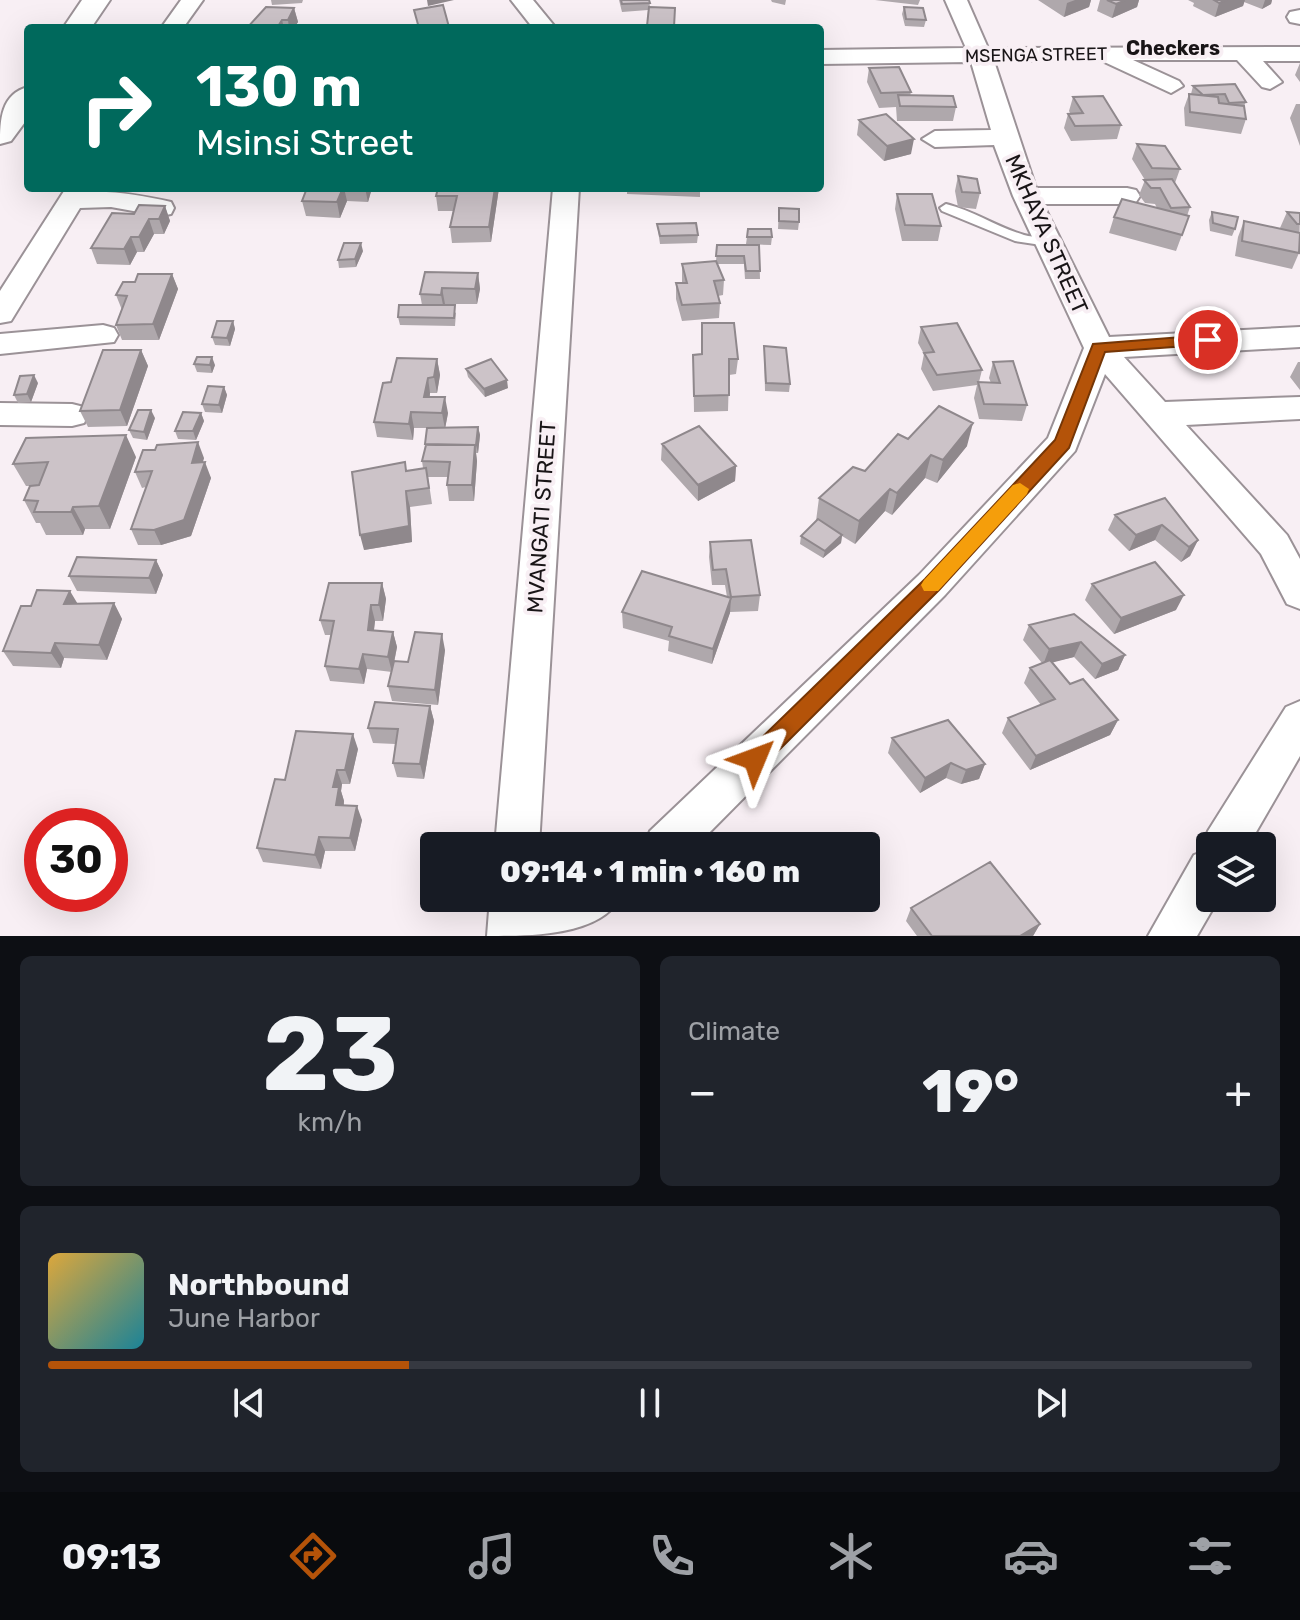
<!DOCTYPE html>
<meta charset="utf-8">
<style>
body{margin:0;font-family:Rubik,sans-serif;background:#20242c;color:#f1f3f6;height:100vh;display:flex;flex-direction:column;font-size:30px;white-space:nowrap}
*{box-sizing:border-box;margin:0}
p{font-size:26px;color:#9ea1a6}
.icon{flex:none;width:44px;height:44px;fill:none;stroke:currentColor;stroke-width:2;stroke-linecap:round;stroke-linejoin:round}
.map{position:relative;height:936px;overflow:hidden}
.panel{display:flex;flex-direction:column;gap:20px;padding:20px;background:#0d0f14;flex:1}
.panel>*{flex:none}
.guide{position:absolute;left:24px;top:24px;width:800px;height:168px;border-radius:8px;box-shadow:0 8px 32px #0002;background:#00695c;color:#fff;overflow:hidden}
.buttons{position:absolute;left:1196px;top:832px;display:grid;gap:16px}
.buttons a{display:grid;place-items:center;width:80px;height:80px;border-radius:8px;background:#171b24;box-shadow:0 8px 32px #0002;font-size:40px}
.speed{position:absolute;left:24px;top:808px;display:flex;gap:16px;font-size:40px;font-weight:700;text-align:center}
.speed>*{display:grid;place-content:center;width:104px;height:104px;border-radius:50%;background:#171b24;box-shadow:0 8px 32px #0002;line-height:1}
.speed .limit{border:12px solid #d22;background:#fff;color:#111}
.pin{position:absolute;display:grid;place-items:center;width:68px;height:68px;color:#fff;margin:-34px;border:4px solid #fff;border-radius:50%;box-shadow:0 2px 8px #0007}
.me{position:absolute;width:88px;margin:-44px;rotate:46deg;stroke-linejoin:round;filter:drop-shadow(0 0 6px #0008)}
.turn{display:flex;align-items:center;gap:28px;height:168px;padding:0 40px;font-size:36px}
.turn .icon{width:104px;height:104px;stroke-width:2.5}
.turn b{display:block;font-size:56px;line-height:68px}
.big{font-size:60px;font-weight:800;line-height:1.1}
.panel .tile{flex:1;display:flex;flex-direction:column;justify-content:center;gap:12px;min-width:0;padding:0 28px;border-radius:12px;background:#20242c}
.panel .dial{align-items:center;gap:0}
.dial b{font-size:104px;line-height:1}
.song{display:flex;align-items:center;gap:24px}
.cover{width:96px;height:96px;border-radius:12px;background:linear-gradient(135deg,hsl(40 70% 55%),hsl(190 70% 35%))}
.played{height:8px;border-radius:4px;background:linear-gradient(90deg,#b45309 30%,#363941 30%)}
.keys{display:flex;justify-content:space-around;direction:ltr}
.heat{display:flex;justify-content:space-between;align-items:center;font-size:44px;direction:ltr}
.panel .tiles{flex:1;display:grid;gap:20px;grid-template-columns:1fr 1fr}
.tile:last-child{grid-column:span 2}
.trip{position:absolute;left:420px;top:832px;width:460px;height:80px;border-radius:8px;background:#171b24;box-shadow:0 8px 32px #0002;font-weight:800;line-height:80px;text-align:center}
.dock{display:flex;height:128px;justify-content:space-around;align-items:center;background:#090b0e;color:#9ea1a6}
.dock .icon{width:56px;height:56px}
.dock .on{color:#b45309}
.dock b{font-size:36px;color:#f1f3f6}
.map>svg:first-child{display:block}
.lines{fill:none;stroke-linecap:round;stroke-linejoin:round}
.lane-casing{stroke:#9b9297;stroke-width:4}
.street-casing{stroke:#9b9297;stroke-width:4}
.primary-casing{stroke:#9b9297;stroke-width:4}
.lane{fill:#fff;fill-rule:evenodd}
.street{fill:#fff;fill-rule:evenodd}
.primary{fill:#fff;fill-rule:evenodd}
.wall{fill:#afa8ac}
.shaded-wall{fill:#8f888c}
.building{fill:#ccc3c8;stroke:#8f888c;stroke-width:2}
.route{fill:#b45309;stroke:#753606;stroke-width:2}
.slow{fill:#f59e0b}
.labels{text-anchor:middle;stroke-width:8;stroke-linejoin:round;paint-order:stroke}
.far-street-label{font-size:18px;fill:#191517;stroke:#f8eff4}
.far-neighbourhood-label{font-size:20px;font-weight:bold;fill:#191517;stroke:#f8eff4}
.street-label{font-size:22px;fill:#191517;stroke:#f8eff4}
</style>
<div class="map">
<svg width="1300" height="936" viewBox="0 0 1300 936">
<rect width="100%" height="100%" fill="#f8eff4"/>
<g class="lines">
<defs>
<path id="lane" d="M946 204C974 211 997 227 1024 235 1035 238 1046 236 1055 242L1048 246 1015 241 942 211 940 208Z"/>
<path id="street" d="M181 0H203L183 28H161Z
M511 0H533L556 28H533Z
M945 0H967L988 48 1300 47V61H1263L1282 82 1270 89 1262 87 1237 60H1133L1179 81 1183 86 1171 93 1100 60 994 61 1036 188H1127L1136 190 1140 196 1136 202 1127 204H1043L1109 337 1300 327V347L1124 357 1165 402 1300 397V419L1186 425 1287 535 1300 559V609L1287 604 1261 554 1105 374 1075 451 945 595 696 846H644L650 831 919 575 1048 438 1084 348 1013 196 994 145 935 147 922 139 935 131 991 130 971 62 820 64V50L966 48Z
M1300 10V24L1290 22 1287 17 1290 12Z
M66 188H92L90 192C117 191 144 196 171 202L174 208 171 214 161 216 111 207 80 208 11 321 0 323V291Z
M553 188H579L539 846H495Z
M103 325 114 328 118 335 114 342 0 354V334Z
M0 403 72 404 84 407 88 415 84 423 72 426 0 425Z
M1300 701V756L1248 846H1210V898H1219L1197 936H1148L1194 855 1204 851 1202 846 1208 831 1286 707Z
M490 898H536L535 906 551 898H620C599 936 531 936 487 936Z"/>
<path id="primary" d="M82 0H110L91 28H63Z
M28 87V118L11 141 0 144C0 120 1 94 28 87Z"/>
</defs>
<use href="#lane" class="lane-casing"/>
<use href="#street" class="street-casing"/>
<use href="#primary" class="primary-casing"/>
<use href="#lane" class="lane"/>
<use href="#street" class="street"/>
<use href="#primary" class="primary"/>
</g>
<path class="wall" d="M271 0H303L302 3 272 5Z
M619 0H649L650 7 675 8V28H647L648 10 622 12Z
M771 0H786L785 5 772 2Z
M875 0H920L918 5Z
M1038 0H1091L1089 7 1064 17Z
M1100 0H1139L1137 7 1112 18 1097 11Z
M1188 0H1272L1271 4 1262 9 1244 2 1243 6 1215 17 1193 6 1194 3Z
M904 7 926 20 924 27 905 26 902 14Z
M294 8 298 22 294 28H247Z
M1300 63V82L1295 75Z
M869 68 911 92 910 96 956 107 953 121H897L896 107 879 108 867 82Z
M1235 84 1246 102 1244 106 1246 119 1241 134 1185 126 1184 108 1189 94H1191L1193 86Z
M1073 97 1121 125 1117 139 1071 141 1064 128 1068 114 1070 113 1069 111Z
M1296 104H1300V146L1290 118Z
M859 120 911 154 884 161 857 135Z
M1137 144 1180 169 1175 183 1190 207 1187 216H1189L1176 251 1109 233 1114 217 1157 208 1155 204 1145 203 1139 195 1145 180 1132 159Z
M958 176 980 193 976 209 958 207 955 191Z
M307 188H372L368 202 347 201 340 218 306 216 302 201Z
M438 188H499L491 242 452 243 450 227 453 211H438L436 196Z
M627 188H700V197L627 194Z
M897 194 941 226 938 241H902L895 209Z
M165 206 170 221 164 234H154L144 252H137L130 265 97 264 91 248 134 214Z
M779 208 799 222 798 230 778 229Z
M1212 212 1235 229 1232 236 1210 231 1209 220Z
M1287 212 1300 213 1299 253 1292 269 1235 256 1238 237 1244 221 1282 229 1280 228Z
M657 224 698 235 697 243 660 244Z
M747 237H772L771 245 746 244Z
M717 245H759L760 279H745L744 264H717L724 280 723 295 718 296 720 303 719 318 682 321 676 299V283H682V264L716 262Z
M363 251 356 267 339 268 338 260Z
M478 273 480 289 477 304H445L444 305 456 313 455 326 400 325 398 317 422 305 420 294Z
M172 274 178 289 159 340H122L116 325 122 310 116 295 135 282Z
M233 321 235 329 230 346 215 345 212 337Z
M921 327 982 370 979 382 991 383 989 378 993 362 1027 405 1022 421 979 419 974 398 977 385 933 391 921 369 924 354 918 343Z
M764 346 790 384 789 392 765 391Z
M141 350 148 366 127 426 88 427 80 411Z
M693 355 738 359 736 374 729 375 728 411 694 412Z
M437 359 440 375 437 393H430V397L448 413 445 428 478 427 480 435 478 453H476L477 461 474 501H449L447 485 448 477H428L432 504 410 507 412 542 364 550 406 471 423 468 422 461 425 447 427 428H414L413 440 377 437 374 422 391 382Z
M1298 362H1300V390L1290 377Z
M194 364 215 365 212 373 197 372Z
M466 369 508 388 485 397 468 377Z
M38 383 31 402 18 403 14 395Z
M224 387 227 395 222 413 205 412 202 404Z
M201 413 204 421 196 440 178 439 175 431Z
M155 418 147 440 133 438 129 430Z
M908 439 967 446 937 483 925 478 892 515 885 511 855 544 842 536 841 543 823 558 800 544 801 536 816 521 819 498 865 471Z
M662 444 736 466 735 481 698 501 661 460Z
M136 457 110 529H85L83 535H46L40 523H36L24 500 30 486H26L13 464Z
M204 458 202 462 211 478 191 536 161 545H138L131 529 146 487 142 488 135 472Z
M1165 498 1198 540 1190 556 1181 562 1155 540 1129 551 1108 530 1115 515Z
M710 542 760 595 758 611 730 612 712 664 668 651 669 641 623 628 622 612 727 597 725 585H712L709 557Z
M156 560 163 575 156 594 77 591 69 576Z
M382 583 386 599 383 621H375L374 630 393 632 397 647 394 663 408 662 445 650 438 705 392 701 388 686 392 672 367 669 364 684 330 681 325 666 331 635H325L320 620Z
M1092 584 1176 610 1114 634 1085 600Z
M114 603 122 619 107 660 64 658 61 668 13 666 3 651 77 604Z
M1029 625 1125 655 1118 670 1095 679 1074 657 1052 662 1070 684 1118 720 1110 735 1030 770 1002 733 1008 718 1041 705 1024 683 1030 668 1042 663 1023 640Z
M430 706 434 721 424 779 397 777 393 763 395 744 373 743 368 728Z
M892 738 985 764 979 779 961 784 946 778 920 793 888 753Z
M358 749 350 784H342L341 791 344 801V805L362 820 355 851H325L321 869 263 862 257 848 285 780Z
M911 908 1040 924 1033 936H917L906 921Z"/>
<path class="shaded-wall" d="M427 0H454L428 6Z
M1075 0H1091L1089 7 1064 17 1067 3Z
M1126 0H1139L1137 7 1112 18 1116 4Z
M1227 0H1245L1243 6 1215 17 1219 3Z
M1265 0H1272L1271 4 1262 9Z
M294 8 298 22 294 28H289L288 20Z
M282 20 284 28H277Z
M914 139 911 154 884 161 887 146Z
M343 188H344L347 201 340 218 337 202Z
M365 188H372L368 202Z
M495 188H499L491 242 489 227Z
M165 206 170 221 164 234 159 219Z
M149 219 154 234 144 252 139 237Z
M131 237 137 252 130 265 124 249Z
M361 243 363 251 356 267 355 259Z
M478 273 480 289 477 304 475 289Z
M172 274 178 289 159 340 153 324Z
M442 288 445 304 444 310 441 295Z
M233 321 235 329 230 346 227 338Z
M141 350 148 366 127 426 120 410Z
M212 357 215 365 212 373 210 365Z
M437 359 440 375 437 393 434 377Z
M34 375 38 383 31 402 27 394Z
M428 378 430 393 427 413 424 397Z
M507 380 508 388 485 397 484 389Z
M224 387 227 395 222 413 219 405Z
M445 397 448 413 445 429 442 413Z
M151 410 155 418 147 440 144 432Z
M411 412 414 428 413 440 409 424Z
M201 413 204 421 196 440 193 431Z
M973 423 967 446 937 483 943 460Z
M478 427 480 435 478 453 476 445Z
M126 435 136 457 110 529 99 506Z
M198 442 204 458 199 478 192 463Z
M475 445 477 461 474 501 472 485Z
M931 455 925 478 892 515 897 493Z
M205 462 211 478 191 536 161 545 154 530Z
M736 466 735 481 698 501V485Z
M890 489 885 511 855 544 859 521Z
M406 491 410 507 412 542 364 550 360 535Z
M73 507 85 529 83 535 71 512Z
M1162 525 1155 540 1129 551 1136 535Z
M842 535 841 543 823 558 825 551Z
M1198 540 1190 556 1181 562 1189 547Z
M156 560 163 575 156 594 149 578Z
M382 583 386 599 383 621 379 605Z
M70 591 79 606 64 604Z
M1184 595 1176 610 1114 634 1121 618Z
M731 598 730 613 712 664 713 649Z
M114 603 122 619 107 660 99 645Z
M371 605 375 621 372 645 368 630Z
M393 632 397 647 392 672 388 657Z
M442 634 445 650 438 705 435 690Z
M1081 642 1074 657 1043 665 1049 649Z
M55 643 64 658 61 668 51 653Z
M363 654 367 669 364 684 359 669Z
M1125 655 1118 670 1095 679 1102 664Z
M430 706 434 721 424 779 420 764Z
M1118 720 1110 735 1030 770 1036 756Z
M353 734 358 749 350 784 345 770Z
M951 763 946 778 920 793 925 778Z
M985 764 979 779 961 784 966 770Z
M337 770 342 784 341 791 344 801 342 819 336 805 333 787Z
M357 806 362 820 355 851 350 838Z
M319 837 325 851 321 869 315 855Z
M1040 924 1033 936H1020Z"/>
<path class="building" d="M621 0H649L650 3 622 4Z
M1107 0H1126L1116 4Z
M1214 0H1227L1219 3Z
M443 5 449 27 419 28 414 10Z
M266 7 294 8 288 20H282L277 28H247Z
M649 7 675 8 674 27 647 26Z
M904 7 923 8 926 20 906 19Z
M713 25V28H691V26Z
M899 67 911 92 881 93 869 68Z
M1235 84 1246 102 1229 103 1225 94 1203 95 1193 86Z
M1189 94 1218 97 1219 103 1244 106 1246 119 1190 112Z
M898 95 953 96 956 107 900 106Z
M1103 96 1121 125 1075 126 1068 114 1083 113 1073 97Z
M886 114 914 139 887 146 859 120Z
M1137 144 1165 146 1180 169 1152 168Z
M958 176 977 179 980 193 962 192Z
M1172 179 1190 207 1171 208 1160 188H1151L1144 180Z
M307 188H343L337 202 302 201Z
M438 188H495L489 227H450L457 196H436Z
M897 194H932L941 226 905 225Z
M1122 199 1189 216 1182 235 1114 217Z
M139 205 165 206 159 219H149L139 237H131L124 249 91 248 112 213 134 214Z
M779 208 799 209V222L779 221Z
M1212 212 1238 217 1235 229 1213 223Z
M1287 212 1300 213V224H1297Z
M1244 221 1300 233 1299 253 1242 241Z
M696 223 698 235 660 236 657 224Z
M748 229H771L772 237H747Z
M344 243H361L355 259 338 260Z
M717 245H759L760 271H746L744 256H716Z
M716 261 724 280 714 281 720 303 682 305 676 283H687L682 264Z
M425 272 478 273 475 289 442 288 441 295 420 294Z
M138 274H172L153 324 116 325 127 296 116 295 123 282H135Z
M399 305H455L454 318 398 317Z
M217 321H233L227 338 212 337Z
M702 323H734L738 359H729V395L694 396 693 355 702 354Z
M957 323 982 370 937 375 924 353 934 352 921 327Z
M764 346 786 348 790 384 766 383Z
M103 350H141L120 410 80 411Z
M197 357H212L210 365 194 364Z
M397 358 437 359 434 377 428 378 424 397H445L442 413 411 412 409 424 374 422 383 383 391 382Z
M491 359 507 380 484 389 466 369Z
M1013 361 1027 405 984 404 978 382 1000 383 993 362Z
M34 375 27 394 14 395 20 376Z
M208 386 224 387 219 405 202 404Z
M939 406 973 423 943 460 931 455 897 493 890 489 859 521 819 498 853 467 865 471 898 434 908 439Z
M138 410H151L144 432 129 430Z
M183 412 201 413 193 431H175Z
M699 426 736 466 698 485 662 444Z
M478 427 476 445 425 444 427 428Z
M126 435 99 506 73 507 71 512H34L38 501 24 500 30 486 39 485 48 462 13 464 26 438Z
M198 442 192 463 205 462 184 520 154 530 131 529 152 471 135 472 143 450H155L157 445Z
M426 445H475L472 485H447L450 462 422 461Z
M405 462 406 471 426 468 429 488 406 491 409 526 360 535 352 472Z
M1165 498 1198 540 1189 547 1162 525 1136 535 1115 515Z
M818 519 842 535 825 551 801 536Z
M751 540 760 595 731 597 726 569 713 570 710 542Z
M77 557 156 560 149 578 69 576Z
M1155 562 1184 595 1121 618 1092 584Z
M642 571 731 598 713 649 669 636 672 627 622 612Z
M329 583H382L379 605H371L368 630 393 632 388 657 363 654 359 669 325 666 334 621 320 620Z
M37 590 70 591 64 604 114 603 99 645 55 643 51 653 3 651 21 606H31Z
M1074 614 1125 655 1102 664 1081 642 1049 649 1029 625Z
M415 632 442 634 435 690 388 686 394 661 408 662Z
M1050 660 1070 684 1083 679 1118 720 1036 756 1008 718 1055 699 1030 668Z
M375 702 430 706 420 764 393 763 398 729 368 728Z
M948 720 985 764 966 770 951 763 925 778 892 738Z
M296 731 353 734 345 770H337L333 787H339L336 805 357 806 350 838 319 837 315 855 257 848 275 779 285 780Z
M990 862 1040 924 1020 936H932L911 908Z"/>
<path class="route" d="M1208 335 1214 336V344L1105 352 1069 448 939 590 763 766 755 769 747 766 744 759 747 752 925 579 1055 440 1093 344Z"/>
<path class="slow" d="M1020 483 1029 489 1027 494 938 591H924L921 585 924 580 1013 485Z"/>
<g class="labels">
<g class="far-street-label">
<text transform="translate(1036 55) rotate(-1)" y="6">MSENGA STREET</text>
</g>
<g class="far-neighbourhood-label">
<text x="1173" y="55">Checkers</text>
</g>
<g class="street-label">
<text transform="translate(1047 234) rotate(66)" y="8">MKHAYA STREET</text>
<text transform="translate(541 517) rotate(-86)" y="8">MVANGATI STREET</text>
</g>
</g>
</svg>
<div class="buttons">
<a><svg class="icon" aria-label="layers" viewBox="0 0 24 24"><path d="M12 4l9 5-9 5-9-5zM3 14l9 5 9-5"/></svg></a>
</div>
<div class="speed"><div class="limit">30</div></div>
<div class="pin" style="left:1208px;top:340px;background:#d93025"><svg class="icon" aria-label="arrive" viewBox="0 0 24 24"><path d="M6 21V4h12l-3 4 3 4H6"/></svg></div>
<svg class="me" style="left:755px;top:759px" viewBox="-20 -20 40 40"><path d="M0-17L14 15 0 8-14 15z" fill="#b45309" stroke="#fff" stroke-width="4"/></svg>
<div class="trip">09:14 · 1 min · 160 m</div>
<div class="guide">
<div class="turn"><svg class="icon" aria-label="right" viewBox="0 0 24 24"><path d="M7 20v-9h11M14 6l5 5-5 5"/></svg><div><b>130 m</b>Msinsi Street</div></div>
</div>
</div>
<section class="panel">
<div class="tiles">
<div class="tile dial"><b>23</b><p>km/h</p></div>
<div class="tile"><p>Climate</p>
<div class="heat"><a>−</a><b class="big">19°</b><a>+</a></div>
</div>
<div class="tile">
<div class="song"><i class="cover"></i><div><b>Northbound</b><p>June Harbor</p></div></div>
<div class="played"></div>
<div class="keys"><svg class="icon" aria-label="previous" viewBox="0 0 24 24"><path d="M18 5L8 12l10 7zM5 5v14"/></svg><svg class="icon" aria-label="pause" viewBox="0 0 24 24"><path d="M8 5v14M16 5v14"/></svg><svg class="icon" aria-label="next" viewBox="0 0 24 24"><path d="M6 5l10 7-10 7zM19 5v14"/></svg></div>
</div>
</div>
</section>
<nav class="dock">
<b>09:13</b>
<svg class="icon on" aria-label="directions" viewBox="0 0 24 24"><path d="M12 3l9 9-9 9-9-9zM9 14v-3h6M13 9l2 2-2 2"/></svg>
<svg class="icon" aria-label="music" viewBox="0 0 24 24"><path d="M9 18V5l10-2v13"/><circle cx="6" cy="18" r="3"/><circle cx="16" cy="16" r="3"/></svg>
<svg class="icon" aria-label="phone" viewBox="0 0 24 24"><path d="M5 4h4l2 5-3 2q2 4 5 5l2-3 5 2v4C11 20 4 13 5 4z"/></svg>
<svg class="icon" aria-label="climate" viewBox="0 0 24 24"><path d="M12 3v18M4 7l16 10M4 17L20 7"/></svg>
<svg class="icon" aria-label="car" viewBox="0 0 24 24"><path d="M5 17H2v-5l4-1 3-4h7l3 4 3 1v5h-3M9 17h6M6 11h13"/><circle cx="7" cy="17" r="2"/><circle cx="17" cy="17" r="2"/></svg>
<svg class="icon" aria-label="filters" viewBox="0 0 24 24"><path d="M4 7h16M4 17h16"/><circle cx="9" cy="7" r="2"/><circle cx="15" cy="17" r="2"/></svg>
</nav>
